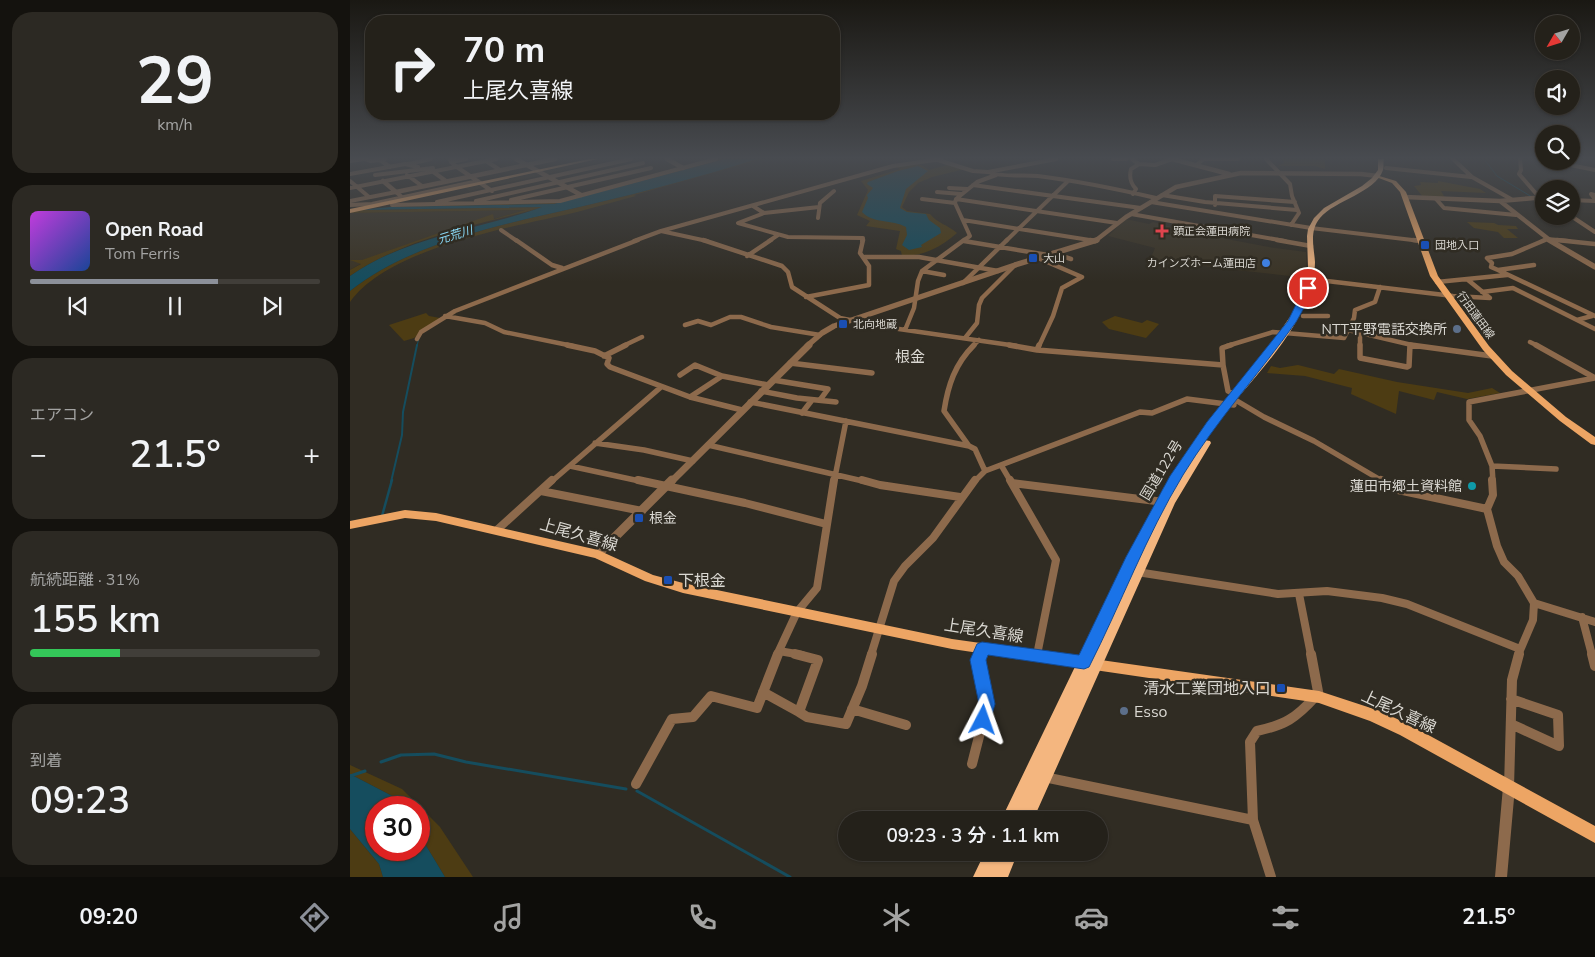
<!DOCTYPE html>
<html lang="ja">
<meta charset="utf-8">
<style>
body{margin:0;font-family:"Nunito Sans","Noto Sans JP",sans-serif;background:#2c2923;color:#f1f3f6;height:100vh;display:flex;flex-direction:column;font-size:19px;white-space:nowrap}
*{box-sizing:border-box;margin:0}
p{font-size:16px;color:#a3a3a2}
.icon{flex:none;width:28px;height:28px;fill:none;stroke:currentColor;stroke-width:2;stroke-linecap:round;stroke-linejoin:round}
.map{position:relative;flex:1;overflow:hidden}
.details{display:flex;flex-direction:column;gap:12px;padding:12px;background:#14120e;width:350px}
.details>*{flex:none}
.guide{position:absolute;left:15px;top:15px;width:475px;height:105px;border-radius:20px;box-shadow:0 1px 4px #0004,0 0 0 1px #413e39;background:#24211a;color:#f1f3f6;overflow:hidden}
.needle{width:32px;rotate:231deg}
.tools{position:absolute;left:1185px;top:15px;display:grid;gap:10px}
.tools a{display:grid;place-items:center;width:45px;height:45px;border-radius:50%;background:#24211a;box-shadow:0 1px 4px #0004,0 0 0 1px #413e39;font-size:25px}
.speed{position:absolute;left:15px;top:796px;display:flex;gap:10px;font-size:25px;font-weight:700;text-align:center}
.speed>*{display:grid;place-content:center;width:65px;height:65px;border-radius:50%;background:#24211a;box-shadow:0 1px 4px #0004,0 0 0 1px #413e39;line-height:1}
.speed .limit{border:8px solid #d22;background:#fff;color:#111}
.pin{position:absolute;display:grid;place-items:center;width:42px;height:42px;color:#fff;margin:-21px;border:2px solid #fff;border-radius:50%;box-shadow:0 1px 5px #0007}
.me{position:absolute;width:55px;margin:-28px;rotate:4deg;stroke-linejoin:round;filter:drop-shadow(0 0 4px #0008)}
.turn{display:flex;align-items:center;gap:18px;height:105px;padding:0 15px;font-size:22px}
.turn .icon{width:65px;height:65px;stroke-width:2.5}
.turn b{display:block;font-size:35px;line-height:42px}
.big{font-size:38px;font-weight:600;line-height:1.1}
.details .card{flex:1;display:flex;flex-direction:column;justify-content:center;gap:8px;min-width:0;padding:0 18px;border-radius:20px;background:#2c2923}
.details .dial{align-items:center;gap:0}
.dial b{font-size:65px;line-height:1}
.song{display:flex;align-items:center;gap:15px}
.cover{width:60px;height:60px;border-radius:8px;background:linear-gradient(135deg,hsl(290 70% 55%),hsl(220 70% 35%))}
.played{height:5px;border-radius:2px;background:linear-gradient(90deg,#8c9099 65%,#413e39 65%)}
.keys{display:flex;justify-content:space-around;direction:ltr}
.heat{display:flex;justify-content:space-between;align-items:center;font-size:28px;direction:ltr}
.charge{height:8px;border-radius:4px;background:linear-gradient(90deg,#34c759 31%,#413e39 0)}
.trip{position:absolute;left:488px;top:811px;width:270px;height:50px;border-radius:25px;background:#24211a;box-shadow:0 1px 4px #0004,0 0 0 1px #413e39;font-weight:600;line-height:50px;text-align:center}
.menu{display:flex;height:80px;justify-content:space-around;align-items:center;background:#0e0d0a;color:#a3a3a2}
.menu .icon{width:35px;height:35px}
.menu .on{color:#8c9099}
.menu b{font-size:22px;color:#f1f3f6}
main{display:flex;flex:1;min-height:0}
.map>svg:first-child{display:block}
.built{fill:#3a3324}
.green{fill:#4d3c13}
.water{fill:#154d5e}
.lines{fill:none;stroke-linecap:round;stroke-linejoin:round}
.stream-far3{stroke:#154d5e;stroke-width:1}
.stream-far2{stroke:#154d5e;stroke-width:2}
.stream-far1{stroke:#154d5e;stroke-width:2.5}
.stream{stroke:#154d5e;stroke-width:3}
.minor-far4{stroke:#8d6a4c;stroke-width:4}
.minor-far3{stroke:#8d6a4c;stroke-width:4.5}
.minor-far2{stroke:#8d6a4c;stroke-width:5.5}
.minor-far1{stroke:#8d6a4c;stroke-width:8}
.minor{stroke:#8d6a4c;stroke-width:10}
.tertiary-far4{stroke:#8d6a4c;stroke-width:4.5}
.tertiary-far3{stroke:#8d6a4c;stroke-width:5.5}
.tertiary-far2{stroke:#8d6a4c;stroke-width:7}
.tertiary-far1{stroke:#8d6a4c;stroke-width:9}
.tertiary{stroke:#8d6a4c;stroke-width:12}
.primary{fill:#eda564;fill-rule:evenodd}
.trunk{fill:#f4b67f;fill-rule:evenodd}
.route{fill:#1a73e8;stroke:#114b97}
.health-dot{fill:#e0444e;stroke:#302c23;stroke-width:2}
.transit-dot{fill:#1a4fb4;stroke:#302c23;stroke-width:2}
.shop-dot{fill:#3f7fe0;stroke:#302c23;stroke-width:2}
.service-dot{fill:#5c6f8a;stroke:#302c23;stroke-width:2}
.culture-dot{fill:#0f9aa8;stroke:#302c23;stroke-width:2}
.labels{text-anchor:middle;stroke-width:5;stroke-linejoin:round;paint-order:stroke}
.far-poi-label{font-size:11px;fill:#dad8d2;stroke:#302c23;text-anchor:start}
.far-street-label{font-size:11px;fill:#dad8d2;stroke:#302c23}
.far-water-label{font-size:12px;font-style:italic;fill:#89d8f5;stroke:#302c23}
.poi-label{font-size:14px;fill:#dad8d2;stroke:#302c23;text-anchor:end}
.street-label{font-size:14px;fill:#dad8d2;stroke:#302c23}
.neighbourhood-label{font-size:15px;fill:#dad8d2;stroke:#302c23}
.near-street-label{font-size:16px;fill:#dad8d2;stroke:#302c23}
.near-poi-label{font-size:16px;fill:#dad8d2;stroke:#302c23;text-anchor:start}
</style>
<main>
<section class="details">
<div class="card dial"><b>29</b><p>km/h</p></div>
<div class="card">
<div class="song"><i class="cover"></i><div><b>Open Road</b><p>Tom Ferris</p></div></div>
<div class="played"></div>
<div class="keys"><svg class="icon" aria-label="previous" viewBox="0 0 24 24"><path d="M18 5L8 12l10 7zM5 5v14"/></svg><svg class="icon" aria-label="pause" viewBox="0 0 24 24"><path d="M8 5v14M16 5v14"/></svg><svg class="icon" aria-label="next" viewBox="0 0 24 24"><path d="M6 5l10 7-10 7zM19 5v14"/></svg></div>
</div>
<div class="card"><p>エアコン</p>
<div class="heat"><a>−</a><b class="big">21.5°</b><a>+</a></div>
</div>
<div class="card"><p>航続距離 · 31%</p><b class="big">155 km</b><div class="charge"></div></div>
<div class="card"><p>到着</p><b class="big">09:23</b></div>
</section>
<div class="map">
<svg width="1245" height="877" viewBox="0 0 1245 877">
<rect width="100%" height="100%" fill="#302c23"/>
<path class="built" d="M249 159H266L119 191 116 188Z
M177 210 98 231 15 261 0 270V213Z
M776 219 799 224 803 222 828 229 831 227 862 232 861 236 919 247 956 252 957 278 800 260 805 248 758 236Z"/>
<path class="green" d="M368 159H375L204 204 65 207 76 205 210 201Z
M407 159H412L284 195 286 196C266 201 247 207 227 212 164 227 39 247 0 302V291C66 239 162 223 242 204 297 191 353 176 407 159Z
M936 159 975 160V169L965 166H928L934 163 932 160Z
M568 163 579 170 601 164 615 169 582 177 568 183 559 192 552 207 557 211 580 214C587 223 598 225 607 233 591 247 574 256 552 256L551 251 546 249 550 231 516 226 520 221 507 215 518 190 511 181 550 169 544 166Z
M1088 181 1130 189 1136 193 1091 191 1095 198 1073 197 1064 186 1071 185 1070 182 1088 183Z
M194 207C131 224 54 238 0 276V270L11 264 0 260H12L143 214 144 219 175 210 0 213 10 210Z
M1117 222 1144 223 1148 225 1166 226 1168 229H1157L1168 238H1154L1148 232 1124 228Z
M76 313 79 316 90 318 64 338 54 341 39 325Z
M765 316 792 323 797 320 809 324 796 338 759 329 752 322Z
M948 365 984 374 989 369 1047 382 1118 393 1142 388 1150 393 1117 399 1087 392 1084 400 1049 391 1046 414 1001 394 1002 388 955 376 917 373 921 366 930 368Z
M0 765 52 789 90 827 123 877H95L69 834V808L53 807 48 799 0 774Z
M0 829 29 864 33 877H0Z"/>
<path class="water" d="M375 159H407C353 176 297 191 242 204 162 223 66 239 0 291V276C57 236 128 230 192 207L10 210 40 207 204 204Z
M568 166 578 171 556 189 550 208 557 212 576 214 579 220 590 228 591 233 571 245 572 247 559 250 552 245 557 235 556 227C542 219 523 224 512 212L518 198 517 195 523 188 517 184 518 182 548 171Z
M0 774 48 799 53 807 26 808V850H69V834L95 877H33L29 864 0 829Z"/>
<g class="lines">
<path class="stream-far3" d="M1134 159 1147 176 1182 197
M67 346 69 338"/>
<path class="stream-far2" d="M41 482 52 435 53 412 67 345"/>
<path class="stream-far1" d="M32 516 42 480"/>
<path class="stream" d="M31 762 51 755 84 754 116 762 276 789
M0 776 15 771
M287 791 440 877"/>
<path class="minor-far4" d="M15 159 20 161 30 160
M35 159 30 160 40 167
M104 159 100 160 104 165 142 191
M763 159H776
M782 159 789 164 781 169C779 177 780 183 786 189L783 194
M916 159 940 184 942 196 949 213 941 225
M1103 159 1122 177 1161 199
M1170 159 1171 170 1169 174 1189 197
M588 160 623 171 638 172 706 159
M0 161 14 159
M136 161 150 170
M1201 161 1245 170
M101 162 116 159
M58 164 81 159
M789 164 805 165 822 159
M846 165 854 159H888
M1036 168 1121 177
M82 171 96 181
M638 172C654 178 671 174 688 176 728 181 767 189 806 198
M0 174 55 164 68 167
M25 175 83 168
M57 175 72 186
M0 181 19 197
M623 185 791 208
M0 188 146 159
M599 188 617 189
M587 192 611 194
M812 195 855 202 947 210
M1245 195 1241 194 1245 199
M1184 198 1194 202
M572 199 605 203
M606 199 767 223
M1086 199 1094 208 1166 215
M161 200 301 168
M1221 200 1245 201
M0 201 46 192 53 198
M126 201 293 163
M87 202 281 159
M801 202 961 228 1071 241
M0 205 22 204 128 181
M42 205 210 201 366 159
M865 205V196L945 202
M403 206 414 213 388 223 438 237 513 238 512 241
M414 213 469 207
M781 214 935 241
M1221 216 1245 232
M468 218 470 203 484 191
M613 220 746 241
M151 230 167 241
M311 231 357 241
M284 241 311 231 543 166 591 159
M419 241 428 235
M613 241 620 236 605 203 606 199 627 182 646 175
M656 241 717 182
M1192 241 1197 239 1219 241"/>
<path class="minor-far3" d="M166 240 202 265 212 268
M353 240 432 266 438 272 442 287 490 318 535 327 667 346
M740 240 746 241
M927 240 961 246
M1063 240 1071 241
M1207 240 1245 244
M614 241 698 255
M703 253 721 259
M397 256 421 240
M515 257H569L648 271
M688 258 732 277 712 288 703 316 689 346
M1184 265 1148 270 1245 316
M1148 270 1141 267 1142 263 1137 258 1162 254 1195 240
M572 271 594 275
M960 279 1103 296 1140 298 1118 280
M1087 282 1157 275
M613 283 657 240
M1132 292 1163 288 1227 320 1242 316
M456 297 519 285V266L510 253 513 240
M95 316 135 323 154 332 223 346
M953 316H978
M1227 320 1245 329
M335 325 348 321 361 325 380 317H391L421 327 470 335
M555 330 564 308 568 281 572 271 614 240
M998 330 1066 346
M1010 333V346
M615 338 627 323 629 305 632 298 665 265
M67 339 71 332 105 311 288 240
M1180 342 1188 346
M273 346 292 337
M623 346 629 340
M877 346 923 332 994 338 1004 318 1005 310 1025 302 1030 287"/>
<path class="minor-far2" d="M217 345 245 351 259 358 257 364 260 367 340 397 392 410
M624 345C605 364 598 385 594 411L619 446 625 449 635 471 624 482
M659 345 687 350 873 365 872 348 881 345
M1010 345V358L1057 367 1059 366 1060 345
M1061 345 1142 356
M1186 345 1245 378
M687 350 689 345
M254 356 276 345
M440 363 522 373
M873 365 878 391 885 394
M330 375 345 365 372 376 340 397
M372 376 418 385
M423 380 478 389 470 400
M411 391 447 398 486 402
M882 398 914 417 964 441 1034 482
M400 402 619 446
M452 413 462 400
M245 443 294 450 343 461
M358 445 517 482
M651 465 661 482
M220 466 294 482
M1142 466 1206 469
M635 471 790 412 802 413 837 399 884 405
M201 482 311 387
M484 482 496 421
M1143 482 1142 466 1130 436 1119 420V402L1245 378"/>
<path class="minor-far1" d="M288 480 395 503 476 524
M512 480 530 485 610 497
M660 480 706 560 687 655
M1031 480 1048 490 1137 509
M1142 480 1143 495 1137 509 1147 546 1154 562 1168 576 1184 603 1183 620 1168 655
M662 483 814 502
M191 491 292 511
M147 530 202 480
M787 572 928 594 977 591 1032 598 1057 604 1170 649
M949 594 961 655
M1184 603 1245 622
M1232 617 1242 655
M429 651 452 655
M427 655 447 612 467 588 484 480
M521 655 544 581 555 566 583 538 625 480
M630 655 632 648"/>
<path class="minor" d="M445 654 468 660 449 712 457 717 496 724 512 686 522 654
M961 654 969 697
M1242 654 1245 666
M687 656V654
M413 692 449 712
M1161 699 1208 715 1209 746 1161 724
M502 709 556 725
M622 764 637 705 628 660 630 654
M694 777 903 820
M286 784 322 719 343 717 361 696 407 708 428 654
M1159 787 1162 680 1169 654
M921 877 903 820 900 742 907 731C935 725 946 718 965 697"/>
<path class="tertiary-far4" d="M166 159 231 195
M317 159 333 168
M822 159 879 174
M33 181 46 192 205 159
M1055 197 1150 201 1201 241
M1150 201 1184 198
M745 241 776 217 826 187 891 173 1011 174 1028 176"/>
<path class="tertiary-far3" d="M1199 240 1245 267
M457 346 472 333 484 326 665 265 747 240"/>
<path class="tertiary-far2" d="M321 482 459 345"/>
<path class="tertiary-far1" d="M248 554 322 480"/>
<path class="tertiary" d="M1151 877 1159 787"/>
<path class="primary" d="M239 159H248L0 213V209Z
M1026 175 1046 181 1056 192 1088 276 1139 346 1162 371 1216 417 1245 437V445L1241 444 1210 421 1156 375 1133 350 1080 276 1050 192 1042 183 1026 177Z
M55 510 86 513 248 550 303 575 333 583 602 639 969 691 1030 711 1060 725 1245 826V843L1050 735 1020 721 969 703 602 649 333 593 295 581 245 558 86 521 55 518 0 529V521Z"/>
<path class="trunk" d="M1028 159H1034C1033 162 1034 167 1033 170 1025 193 985 200 970 218 959 231 964 247 965 262 965 272 963 283 960 292 940 348 888 392 854 440L860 441 861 443 825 503 683 820H651L778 557 813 489 849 434 918 349 944 311 955 283 958 267 957 236 958 229 964 218 974 208 1012 186 1022 178 1028 170Z
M635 852H668L658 877H623Z"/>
</g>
<linearGradient id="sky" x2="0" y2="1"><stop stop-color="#1a1813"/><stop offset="0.56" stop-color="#484b50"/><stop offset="1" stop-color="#484b50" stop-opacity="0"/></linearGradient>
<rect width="1245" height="282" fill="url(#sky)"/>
<path class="route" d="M955 286 962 288 955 306 946 322C909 374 866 421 833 475 796 536 771 604 739 667L734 669 638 655 636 660 645 704 639 725 633 727 627 725 625 720 629 704 620 660 627 644 632 642 729 655 776 557 820 476 857 422 938 321Z"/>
<path class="health-dot" d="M809.5 223.5h5v5h5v5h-5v5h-5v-5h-5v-5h5z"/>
<g class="transit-dot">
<rect x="1070" y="240" width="10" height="10" rx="2.5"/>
<rect x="678" y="253" width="10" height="10" rx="2.5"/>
<rect x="488" y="319" width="10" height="10" rx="2.5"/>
<rect x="284" y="513" width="10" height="10" rx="2.5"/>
<rect x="313" y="575" width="10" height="10" rx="2.5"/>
<rect x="926" y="683" width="10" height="10" rx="2.5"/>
</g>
<circle class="shop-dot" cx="916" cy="263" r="5"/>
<g class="service-dot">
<circle cx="1107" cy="329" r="5"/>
<circle cx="774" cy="711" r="5"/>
</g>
<circle class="culture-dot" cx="1122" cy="486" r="5"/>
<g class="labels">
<g class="far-poi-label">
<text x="823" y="235">顕正会蓮田病院</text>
<text x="1085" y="249">団地入口</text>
<text x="693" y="262">大山</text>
<text x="906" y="267" text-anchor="end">カインズホーム蓮田店</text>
<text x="503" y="328">北向地蔵</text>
</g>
<g class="far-street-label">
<text transform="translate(1126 315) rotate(54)" y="4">行田蓮田線</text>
</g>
<g class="far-water-label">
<text transform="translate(105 235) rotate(-17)" y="4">元荒川</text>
</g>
<g class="poi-label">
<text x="1097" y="334">NTT平野電話交換所</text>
<text x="1112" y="491">蓮田市郷土資料館</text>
<text x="299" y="523" text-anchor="start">根金</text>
</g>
<g class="street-label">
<text transform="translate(811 470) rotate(-59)" y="5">国道122号</text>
</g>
<g class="neighbourhood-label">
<text x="560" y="362">根金</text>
</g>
<g class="near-street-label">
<text transform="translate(229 534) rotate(16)" y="6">上尾久喜線</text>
<text transform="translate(634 630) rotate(9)" y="6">上尾久喜線</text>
<text transform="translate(1049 711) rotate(25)" y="6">上尾久喜線</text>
</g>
<g class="near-poi-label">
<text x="328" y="586">下根金</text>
<text x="921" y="694" text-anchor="end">清水工業団地入口</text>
<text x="784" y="717">Esso</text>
</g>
</g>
</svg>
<div class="tools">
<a><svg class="needle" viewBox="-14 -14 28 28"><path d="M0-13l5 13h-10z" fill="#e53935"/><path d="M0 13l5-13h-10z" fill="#a3a3a2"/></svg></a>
<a><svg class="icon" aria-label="sound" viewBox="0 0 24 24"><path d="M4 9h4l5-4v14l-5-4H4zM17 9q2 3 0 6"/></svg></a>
<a><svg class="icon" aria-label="search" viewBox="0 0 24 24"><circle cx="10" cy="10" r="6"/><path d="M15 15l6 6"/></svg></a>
<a><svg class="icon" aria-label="layers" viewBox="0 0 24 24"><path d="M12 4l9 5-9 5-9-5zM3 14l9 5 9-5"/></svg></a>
</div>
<div class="speed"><div class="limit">30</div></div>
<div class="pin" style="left:958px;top:288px;background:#d93025"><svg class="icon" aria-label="arrive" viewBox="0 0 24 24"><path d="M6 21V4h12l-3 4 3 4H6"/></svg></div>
<svg class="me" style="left:633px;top:720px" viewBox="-20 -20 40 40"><path d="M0-17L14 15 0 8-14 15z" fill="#1a73e8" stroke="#fff" stroke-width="4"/></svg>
<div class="trip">09:23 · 3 分 · 1.1 km</div>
<div class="guide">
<div class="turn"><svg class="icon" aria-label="right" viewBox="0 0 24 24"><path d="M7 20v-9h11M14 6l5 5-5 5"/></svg><div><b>70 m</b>上尾久喜線</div></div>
</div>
</div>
</main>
<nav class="menu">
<b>09:20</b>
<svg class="icon on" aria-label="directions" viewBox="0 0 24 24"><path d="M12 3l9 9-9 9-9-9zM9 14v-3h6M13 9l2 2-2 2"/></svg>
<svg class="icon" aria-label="music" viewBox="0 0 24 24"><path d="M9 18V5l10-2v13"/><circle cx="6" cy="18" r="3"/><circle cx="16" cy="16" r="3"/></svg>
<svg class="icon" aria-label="phone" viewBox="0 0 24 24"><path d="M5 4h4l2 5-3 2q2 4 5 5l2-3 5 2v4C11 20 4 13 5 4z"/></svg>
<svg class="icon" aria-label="climate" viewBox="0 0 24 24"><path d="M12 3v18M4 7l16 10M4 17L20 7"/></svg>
<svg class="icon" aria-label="car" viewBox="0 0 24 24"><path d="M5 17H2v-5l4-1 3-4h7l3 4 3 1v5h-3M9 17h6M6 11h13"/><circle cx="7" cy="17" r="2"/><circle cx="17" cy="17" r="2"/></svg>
<svg class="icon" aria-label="filters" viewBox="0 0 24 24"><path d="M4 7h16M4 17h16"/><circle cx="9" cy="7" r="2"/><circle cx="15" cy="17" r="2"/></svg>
<b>21.5°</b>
</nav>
